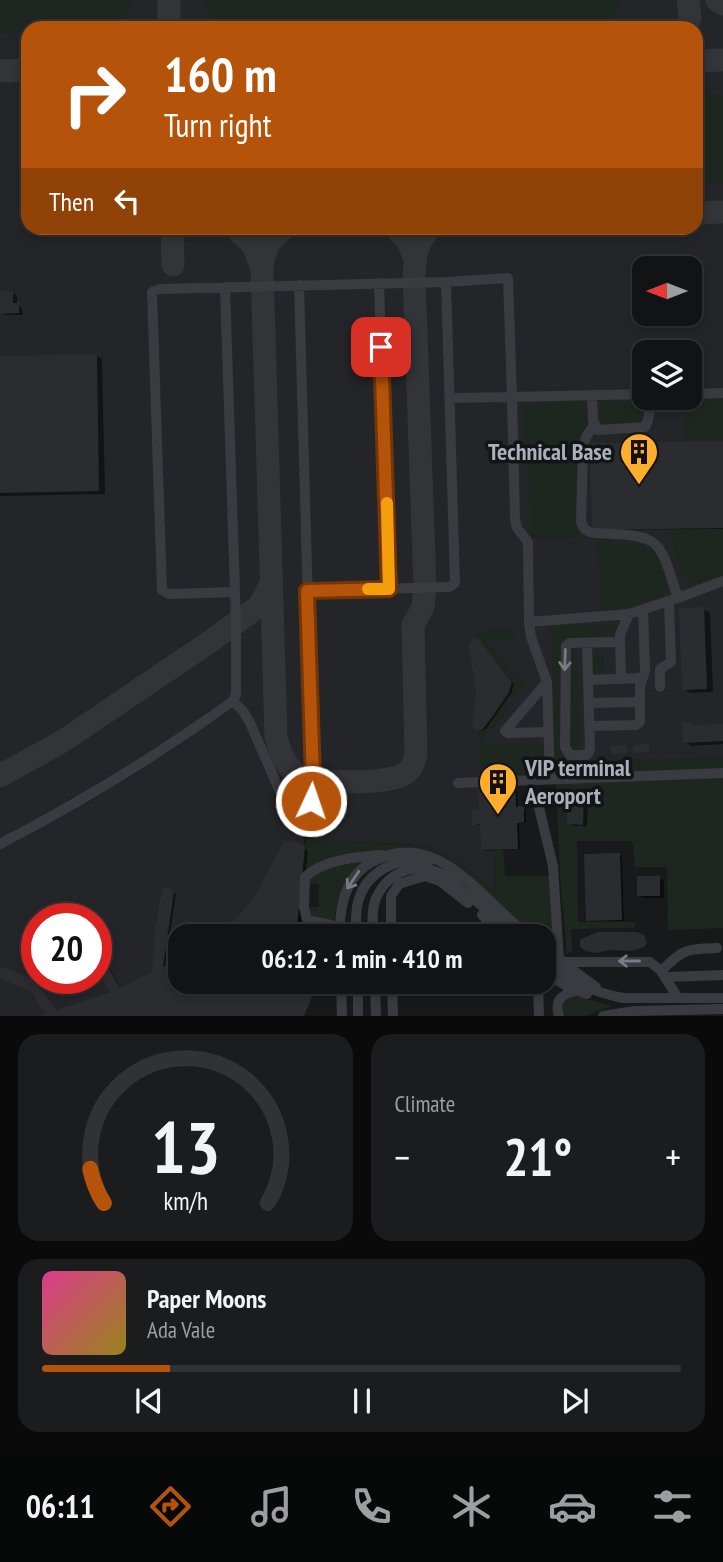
<!DOCTYPE html>
<meta charset="utf-8">
<style>
body{margin:0;font-family:"PT Sans Narrow",sans-serif;background:#1b1c1d;color:#f1f3f6;height:100vh;display:flex;flex-direction:column;font-size:26px;white-space:nowrap}
*{box-sizing:border-box;margin:0}
p{font-size:23px;color:#9c9ea0}
.icon{flex:none;width:38px;height:38px;fill:none;stroke:currentColor;stroke-width:2;stroke-linecap:round;stroke-linejoin:round}
.map{position:relative;height:1016px;overflow:hidden}
.side{display:flex;flex-direction:column;gap:18px;padding:18px;background:#0a0a0b;flex:1}
.side>*{flex:none}
.banner{position:absolute;left:21px;top:21px;width:682px;height:214px;border-radius:21px;box-shadow:0 4px 10px #0003,0 0 0 2px #313234;background:#b45309;color:#fff;overflow:hidden}
.needle{width:46px;rotate:270deg}
.tools{position:absolute;left:632px;top:256px;display:grid;gap:14px}
.tools a{display:grid;place-items:center;width:70px;height:70px;border-radius:14px;background:#121314;box-shadow:0 4px 10px #0003,0 0 0 2px #313234;font-size:35px}
.speed{position:absolute;left:21px;top:903px;display:flex;gap:14px;font-size:35px;font-weight:700;text-align:center}
.speed>*{display:grid;place-content:center;width:91px;height:91px;border-radius:50%;background:#121314;box-shadow:0 4px 10px #0003,0 0 0 2px #313234;line-height:1}
.speed .limit{border:10px solid #d22;background:#fff;color:#111}
.pin{position:absolute;display:grid;place-items:center;width:60px;height:60px;color:#fff;margin:-30px;border-radius:14px;box-shadow:0 4px 10px #0006}
.me{position:absolute;width:77px;margin:-38px;rotate:3deg;stroke-linejoin:round;filter:drop-shadow(0 0 5px #0008)}
.turn{display:flex;align-items:center;gap:24px;height:147px;padding:0 28px;font-size:32px}
.turn .icon{width:91px;height:91px;stroke-width:2.5}
.turn b{display:block;font-size:49px;line-height:60px}
.then{display:flex;align-items:center;height:66px;padding:0 28px;background:#0003;gap:14px;font-size:26px}
.big{font-size:52px;font-weight:700;line-height:1.1}
.side .tile{flex:1;display:flex;flex-direction:column;justify-content:center;gap:10px;min-width:0;padding:0 24px;border-radius:21px;background:#1b1c1d}
.side .dial{align-items:center;gap:0}
.dial svg{height:182px;overflow:visible;fill:none;stroke:#313234;stroke-width:7;stroke-linecap:round;text-anchor:middle}
.dial text{fill:#f1f3f6;stroke:none}
.song{display:flex;align-items:center;gap:21px}
.cover{width:84px;height:84px;border-radius:10px;background:linear-gradient(135deg,hsl(330 70% 55%),hsl(50 70% 35%))}
.played{height:7px;border-radius:4px;background:linear-gradient(90deg,#b45309 20%,#313234 20%)}
.keys{display:flex;justify-content:space-around;direction:ltr}
.heat{display:flex;justify-content:space-between;align-items:center;font-size:38px;direction:ltr}
.side .tiles{flex:1;display:grid;gap:18px;grid-template-columns:1fr 1fr}
.tile:last-child{grid-column:span 2}
.trip{position:absolute;left:168px;top:924px;width:388px;height:70px;border-radius:21px;background:#121314;box-shadow:0 4px 10px #0003,0 0 0 2px #313234;font-weight:700;line-height:70px;text-align:center}
.tab-bar{display:flex;height:112px;justify-content:space-around;align-items:center;background:#070808;color:#9c9ea0}
.tab-bar .icon{width:49px;height:49px}
.tab-bar .on{color:#b45309}
.tab-bar b{font-size:32px;color:#f1f3f6}
.map>svg:first-child{display:block}
.built{fill:#242528;fill-rule:evenodd}
.green{fill:#1e271f}
.shadow{fill:#0007}
.lines{fill:none;stroke-linecap:round;stroke-linejoin:round}
.taxiway{stroke:#323438;stroke-width:23}
.building{fill:#2b2c2f}
.minor{stroke:#393b40;stroke-width:10}
.oneway{stroke:#777b84}
.route-casing{stroke:#753606;stroke-width:18}
.route{stroke:#b45309;stroke-width:12}
.slow{stroke:#f59e0b;stroke-width:12}
.labels{text-anchor:middle;stroke-width:7;stroke-linejoin:round;paint-order:stroke}
.poi-label{font-size:24px;font-weight:bold;fill:#aab0bc;stroke:#131416;text-anchor:end}
</style>
<div class="map">
<svg width="723" height="1016" viewBox="0 0 723 1016">
<rect width="100%" height="100%" fill="#18191b"/>
<path class="built" d="M0 0H723V778L516 785V806H524V822L517 823 494 850 495 892 457 860 412 844 341 842 303 830 305 853 298 894 296 936H180V982H295L296 1016H0ZM28 28H696V228H28ZM644 268H690V313H644ZM644 352H690V397H644ZM37 919H96V978H37Z"/>
<path class="green" d="M0 0H132C131 7 128 16 123 20 107 35 50 28 28 28V34H0Z
M204 0H622L614 19 599 28H219C210 21 206 11 204 0Z
M696 92 723 95V182H697Z
M723 399V440H684C684 399 681 400 723 399Z
M606 401 639 403 642 408 641 420 636 424 603 423 599 418V409Z
M582 402 589 412 590 422 580 442V538L531 539 529 462 524 461 523 405Z
M723 530V575C709 581 699 586 685 579L674 554 670 531Z
M597 537H610L613 546C623 546 637 543 647 545 663 549 674 585 661 597L616 610 601 612Z
M616 624V630L595 638 561 639 564 761 723 757V771L555 777 551 627Z
M509 628H513L516 632 511 640H486L509 663 505 671 477 639 480 631Z
M570 649H575L577 653 579 746 576 751H572L568 746Z
M593 652 604 654 603 673H593Z
M514 673 526 686 514 698 509 692 512 682 509 676Z
M504 699 510 706 496 725 485 735 486 744 537 743C548 748 547 763 544 774L494 776 481 768 478 731 483 728Z
M723 778V928L668 930 667 867H635L633 844 631 841H577L578 922H635V928L571 929 572 952 567 954 560 875 556 783Z
M303 829 341 842 429 845 457 860 495 892 494 849H503L505 876H551L552 932 549 938 534 935 439 856C394 838 344 861 301 874L306 841Z
M368 859C346 877 337 893 334 921L310 918V907H319V884L309 883V876L336 864Z
M297 924 327 928 328 936H296Z
M572 996H576L612 1006 585 1016H565C560 1007 564 1001 572 996Z"/>
<path class="shadow" d="M0 293H12L17 295V305L22 308 23 315H4L0 313Z
M96 356 102 359 105 494 0 496V358Z
M723 443V529L596 530Z
M703 609 710 613 713 692 690 693 684 689Z
M483 644 514 684 511 694 486 729 482 731 475 728Z
M691 724 696 727 723 725V744L691 746 685 742Z
M515 787 517 788 518 808 526 810V823H519L520 849 485 851 483 849 481 825 474 824 481 811Z
M584 793 588 795 587 826H573L569 823Z
M295 842 308 851 300 936H216L243 914Z
M620 855 622 856 624 921H590L588 920Z
M659 878 664 880V898H643L639 895Z
M167 889 176 894 165 967 180 960V982H307L312 997 304 1016H36L47 1013 33 990 0 978V968L36 983 56 1010 112 992 96 963V945L121 988 154 972Z"/>
<g class="lines">
<path class="taxiway" d="M169 0V28
M717 0 723 4
M687 28 690 17 688 0
M696 61 723 60
M0 71 28 70
M696 213 723 212
M172 228 173 265
M235 228 253 245 262 268
M285 228C270 238 264 250 262 268L276 737C280 752 284 765 297 774 313 784 390 785 406 773 413 768 414 762 416 755L413 625 423 607 425 588 414 277C415 258 416 241 431 228
M395 228 408 241 415 260
M0 776 63 741 211 641 259 606 271 583"/>
</g>
<path class="building" d="M0 291H13V303H19V313L0 314Z
M97 354 99 491 0 493V356Z
M723 441V528L592 530 590 443Z
M704 607 707 689 682 690 679 608Z
M473 638 480 640 512 682 509 692 495 713 483 729 478 731 474 729 472 723 476 692 469 646Z
M692 722V725L723 724V741L683 743 682 723Z
M649 744 650 752 633 753V745Z
M627 745 628 753 611 754V746Z
M515 785 516 807 524 806V822L517 823 518 849 481 850 480 824 472 825V810H479L478 786Z
M568 791H584L583 825 567 824Z
M295 840 305 847 296 936H214L241 913 255 895 284 842Z
M620 853 622 920 586 921 584 854Z
M637 876H660V896H637Z
M167 887 174 891 163 967 180 958V982H307L312 997 304 1016H37L45 1013 31 991 0 979V966L34 979 56 1010 110 992 96 967V946L120 988 152 972 154 940 159 904 163 888Z
M597 932H637L644 935 647 943 644 947 632 951 610 950 595 953 586 951 580 947V940Z"/>
<g class="lines">
<path class="minor" d="M379 283 389 589
M690 394 723 393
M592 395 593 421 598 430 645 427 648 420 652 397
M594 425 586 437 583 447 581 522C584 530 587 532 595 533 662 536 658 536 678 598L629 614 529 622 528 542 517 528 515 519 512 397 644 394
M307 591 449 587 455 583 446 282
M235 592 169 594 162 590 152 292 159 289 446 282 508 278 512 397 451 398
M678 598 723 581
M529 622 531 637 547 682 550 780
M587 643 590 750 587 755H570L565 747 566 646 570 643 620 642
M621 679 620 635 629 614
M588 680 643 678
M547 682 505 731 508 733 548 732
M660 687V669L671 662 669 601
M233 701 243 711 250 723 287 808 292 813C310 809 312 798 313 780L299 285
M589 703 640 702
M589 726 636 725 640 722V686L645 671 643 609
M458 783 723 773
M537 799 553 866 559 960 566 962H650L661 971 678 998
M0 844C81 802 158 755 233 701L236 694V623L225 287
M482 915 504 936
M340 930 331 925 307 920 304 907 305 877C323 859 358 857 381 855
M340 936C339 908 344 877 372 862 438 826 483 902 529 936
M356 936C356 925 355 913 358 902 366 871 399 855 429 862
M373 936C373 924 371 910 376 898 391 867 421 861 449 878L517 936
M391 936V896L399 884 425 876 440 881 468 903
M544 949 596 987
M544 959C569 980 591 992 623 998H723
M661 971C684 949 685 949 717 948
M544 972 565 985 587 994
M666 977 723 975
M341 982 342 1016
M358 982V1016
M375 982 376 1016
M392 982 393 1016
M538 982 539 1016
M559 1016C554 1001 562 994 575 991
M603 1016 635 1011 723 1009"/>
</g>
<defs><path id="oneway-shaft" d="M-6 0H5M1.5-3L5.5 0L1.5 3" fill="none" stroke-width="1.6" stroke-linecap="round" stroke-linejoin="round" transform="scale(1.75)"/></defs>
<g class="oneway">
<use href="#oneway-shaft" transform="translate(565 660) rotate(92)"/>
<use href="#oneway-shaft" transform="translate(353 880) rotate(124)"/>
<use href="#oneway-shaft" transform="translate(629 961) rotate(180)"/>
</g>
<g class="lines">
<defs>
<path id="route" d="M311 801 313 780 307 591 389 589 381 347"/>
</defs>
<use href="#route" class="route-casing"/>
<use href="#route" class="route"/>
<path class="slow" d="M368 589H389L387 503"/>
</g>
<defs>
<symbol id="building-pin" viewBox="-11 -11 22 30"><path d="M0 17L-7.5 6A9.5 9.5 0 1 1 7.5 6Z" fill="#ffad2d" stroke="#131416"/><path d="M-4-6H4V6H1V3H-1V6H-4ZM-2.5-4.3h1.7v1.8h-1.7ZM.8-4.3h1.7v1.8H.8ZM-2.5-1h1.7V.8h-1.7ZM.8-1h1.7V.8H.8Z" fill="#111"/></symbol>
</defs>
<g fill-rule="evenodd">
<use href="#building-pin" x="617" y="430" width="44" height="60"/>
<use href="#building-pin" x="476" y="760" width="44" height="60"/>
</g>
<g class="labels">
<g class="poi-label">
<text x="612" y="460">Technical Base</text>
<text x="525" y="776" text-anchor="start">VIP terminal<tspan x="525" dy="28">Aeroport</tspan></text>
</g>
</g>
</svg>
<div class="tools">
<a><svg class="needle" viewBox="-14 -14 28 28"><path d="M0-13l5 13h-10z" fill="#e53935"/><path d="M0 13l5-13h-10z" fill="#9c9ea0"/></svg></a>
<a><svg class="icon" aria-label="layers" viewBox="0 0 24 24"><path d="M12 4l9 5-9 5-9-5zM3 14l9 5 9-5"/></svg></a>
</div>
<div class="speed"><div class="limit">20</div></div>
<div class="pin" style="left:381px;top:347px;background:#d93025"><svg class="icon" aria-label="arrive" viewBox="0 0 24 24"><path d="M6 21V4h12l-3 4 3 4H6"/></svg></div>
<svg class="me" style="left:311px;top:801px" viewBox="-20 -20 40 40"><circle r="17" fill="#b45309" stroke="#fff" stroke-width="3"/><path d="M0-11L8 9 0 5-8 9z" fill="#fff"/></svg>
<div class="trip">06:12 · 1 min · 410 m</div>
<div class="banner">
<div class="turn"><svg class="icon" aria-label="right" viewBox="0 0 24 24"><path d="M7 20v-9h11M14 6l5 5-5 5"/></svg><div><b>160 m</b>Turn right</div></div>
<div class="then">Then<svg class="icon" aria-label="left" viewBox="0 0 24 24"><path d="M17 20v-9H6M10 6l-5 5 5 5"/></svg></div>
</div>
</div>
<section class="side">
<div class="tiles">
<div class="tile dial"><svg viewBox="0 0 100 80">
<path d="M14 69A42 42 0 1 1 86 69"/>
<path d="M14 69A42 42 0 0 1 8 54" stroke="#b45309"/>
<text x="50" y="56" font-size="32" font-weight="700">13</text>
<text x="50" y="72" font-size="11">km/h</text>
</svg></div>
<div class="tile"><p>Climate</p>
<div class="heat"><a>−</a><b class="big">21°</b><a>+</a></div>
</div>
<div class="tile">
<div class="song"><i class="cover"></i><div><b>Paper Moons</b><p>Ada Vale</p></div></div>
<div class="played"></div>
<div class="keys"><svg class="icon" aria-label="previous" viewBox="0 0 24 24"><path d="M18 5L8 12l10 7zM5 5v14"/></svg><svg class="icon" aria-label="pause" viewBox="0 0 24 24"><path d="M8 5v14M16 5v14"/></svg><svg class="icon" aria-label="next" viewBox="0 0 24 24"><path d="M6 5l10 7-10 7zM19 5v14"/></svg></div>
</div>
</div>
</section>
<nav class="tab-bar">
<b>06:11</b>
<svg class="icon on" aria-label="directions" viewBox="0 0 24 24"><path d="M12 3l9 9-9 9-9-9zM9 14v-3h6M13 9l2 2-2 2"/></svg>
<svg class="icon" aria-label="music" viewBox="0 0 24 24"><path d="M9 18V5l10-2v13"/><circle cx="6" cy="18" r="3"/><circle cx="16" cy="16" r="3"/></svg>
<svg class="icon" aria-label="phone" viewBox="0 0 24 24"><path d="M5 4h4l2 5-3 2q2 4 5 5l2-3 5 2v4C11 20 4 13 5 4z"/></svg>
<svg class="icon" aria-label="climate" viewBox="0 0 24 24"><path d="M12 3v18M4 7l16 10M4 17L20 7"/></svg>
<svg class="icon" aria-label="car" viewBox="0 0 24 24"><path d="M5 17H2v-5l4-1 3-4h7l3 4 3 1v5h-3M9 17h6M6 11h13"/><circle cx="7" cy="17" r="2"/><circle cx="17" cy="17" r="2"/></svg>
<svg class="icon" aria-label="filters" viewBox="0 0 24 24"><path d="M4 7h16M4 17h16"/><circle cx="9" cy="7" r="2"/><circle cx="15" cy="17" r="2"/></svg>
</nav>
